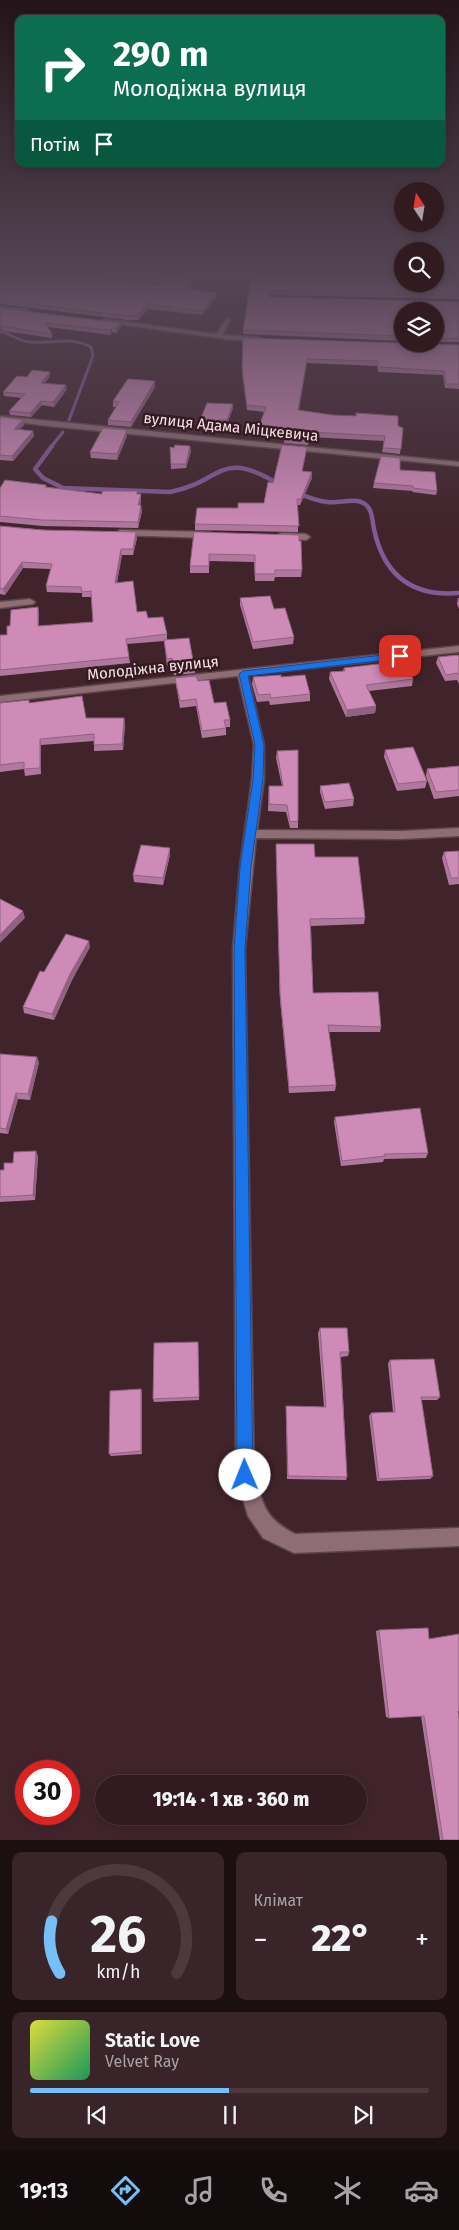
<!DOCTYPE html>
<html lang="uk">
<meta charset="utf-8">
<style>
body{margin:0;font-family:"Fira Sans",sans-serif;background:#392429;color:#f1f3f6;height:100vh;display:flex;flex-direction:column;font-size:19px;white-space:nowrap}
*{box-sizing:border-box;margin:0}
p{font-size:16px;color:#a8a1a5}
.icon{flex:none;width:28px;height:28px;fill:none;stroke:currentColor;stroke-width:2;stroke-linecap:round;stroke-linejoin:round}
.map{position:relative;height:1840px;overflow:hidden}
.sheet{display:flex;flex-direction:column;gap:12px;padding:12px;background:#1b0f12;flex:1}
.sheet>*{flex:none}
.guide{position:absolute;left:15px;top:15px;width:430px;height:152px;border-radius:10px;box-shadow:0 2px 8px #0003,0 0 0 1px #4c393e;background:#0b6e4f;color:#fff;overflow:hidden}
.needle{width:32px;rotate:348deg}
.fabs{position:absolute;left:394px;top:182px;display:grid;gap:10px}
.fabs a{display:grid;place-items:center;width:50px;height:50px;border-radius:50%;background:#311b20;box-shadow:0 2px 8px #0003,0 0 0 1px #4c393e;font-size:25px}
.speed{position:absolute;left:15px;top:1760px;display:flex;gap:10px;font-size:25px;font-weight:700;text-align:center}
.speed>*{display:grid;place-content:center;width:65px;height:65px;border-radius:50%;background:#311b20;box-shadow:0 2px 8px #0003,0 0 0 1px #4c393e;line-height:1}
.speed .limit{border:8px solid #d22;background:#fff;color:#111}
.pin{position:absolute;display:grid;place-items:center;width:42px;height:42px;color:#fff;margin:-21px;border-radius:10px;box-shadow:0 2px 8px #0006}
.me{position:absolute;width:55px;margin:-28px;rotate:359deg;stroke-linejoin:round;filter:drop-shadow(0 0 4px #0008)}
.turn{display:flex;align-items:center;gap:18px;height:105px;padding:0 15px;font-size:22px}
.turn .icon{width:65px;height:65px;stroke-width:2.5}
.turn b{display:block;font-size:35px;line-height:42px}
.then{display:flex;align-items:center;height:48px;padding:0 15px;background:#0003;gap:10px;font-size:19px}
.big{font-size:38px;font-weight:800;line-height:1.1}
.sheet .card{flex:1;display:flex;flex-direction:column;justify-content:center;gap:8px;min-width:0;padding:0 18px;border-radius:10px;background:#392429}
.sheet .dial{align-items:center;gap:0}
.dial svg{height:130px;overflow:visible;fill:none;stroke:#4c393e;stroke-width:7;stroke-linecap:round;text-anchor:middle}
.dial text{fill:#f1f3f6;stroke:none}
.song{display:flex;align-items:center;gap:15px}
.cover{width:60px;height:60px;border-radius:8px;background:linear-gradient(135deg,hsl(60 70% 55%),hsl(150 70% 35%))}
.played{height:5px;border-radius:2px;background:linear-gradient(90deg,#75c0f6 50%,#4c393e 50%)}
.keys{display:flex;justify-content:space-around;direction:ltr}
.heat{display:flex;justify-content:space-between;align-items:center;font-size:28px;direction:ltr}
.sheet .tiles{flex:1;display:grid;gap:12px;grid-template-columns:1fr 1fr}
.card:last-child{grid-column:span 2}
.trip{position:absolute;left:95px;top:1775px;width:272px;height:50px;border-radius:25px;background:#311b20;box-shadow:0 2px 8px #0003,0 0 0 1px #4c393e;font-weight:800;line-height:50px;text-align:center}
.dock{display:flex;height:80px;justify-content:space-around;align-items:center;background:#140b0d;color:#a8a1a5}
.dock .icon{width:35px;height:35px}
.dock .on{color:#75c0f6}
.dock b{font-size:22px;color:#f1f3f6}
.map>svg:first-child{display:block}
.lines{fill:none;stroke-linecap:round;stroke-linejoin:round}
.stream-far1{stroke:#835a95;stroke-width:3}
.stream{stroke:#835a95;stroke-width:4.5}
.minor-casing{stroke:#5c444b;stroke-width:3}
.minor{fill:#8f6d74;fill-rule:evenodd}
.wall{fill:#b1789e}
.shaded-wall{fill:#906181}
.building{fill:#ce8bb8;stroke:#906181}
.route{fill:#1a73e8;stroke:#114b97}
.labels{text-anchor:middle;stroke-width:5;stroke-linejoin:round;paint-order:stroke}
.far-street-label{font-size:15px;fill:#f6e2e6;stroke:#361a22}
</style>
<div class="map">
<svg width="459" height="1840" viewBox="0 0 459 1840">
<rect width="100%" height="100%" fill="#41242b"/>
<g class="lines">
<path class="stream-far1" d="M0 331C10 334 19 341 29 342 51 344 71 336 91 347L93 356 69 420
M51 447 63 432"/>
<path class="stream" d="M52 446 35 469 43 478 63 488 170 492C223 482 219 447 280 485
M298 493C307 497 317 501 327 502 339 504 355 497 365 504 373 510 372 521 374 529 384 576 412 597 459 593"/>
<defs>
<path id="minor" d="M209 274H215L216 280H212Z
M0 306 27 309 30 311 27 313 0 310Z
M104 319 216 334 227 319 230 321 222 335 258 337 261 339 258 341 226 339 102 322Z
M0 416 459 462V466L49 426 0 420Z
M120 530 210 532 214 535 210 538 117 535 116 533Z
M282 533 306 534 310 537 306 540 279 538V534Z
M30 599 35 602 33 604 0 608V602Z
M459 646V652L248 675 264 745V779L257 830 402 831 459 828V836L402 839 256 838 245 949 254 1475C264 1507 265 1518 295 1534L459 1528V1546L294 1553 263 1538 248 1516 236 1475 233 949 240 867 252 779 254 745 238 676 0 702V696Z"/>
</defs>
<use href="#minor" class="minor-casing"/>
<use href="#minor" class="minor"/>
</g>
<path class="wall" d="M0 274 160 286 161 284 97 274H200L187 289 217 297 202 315 148 309 139 320H127L0 304Z
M252 274H459V299L271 295 270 297 459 302V342H435V311H402V341L243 334Z
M0 308 121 327 116 333 112 332 110 335 48 327 52 334V338L3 331 0 334Z
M243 338 459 345V389L445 388 443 375 378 372 377 366 307 363 299 410 398 426 403 428 400 454 382 452 384 441 310 437 308 445 284 443 285 434 258 432 259 427 264 412 247 410 242 373Z
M50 372V376L45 383 67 389 54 407 42 405 31 417 10 415 9 411 22 398 4 396 3 392 27 377Z
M155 381V387L131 427 108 425V420L116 407H113V401Z
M233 404V408L227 424 219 423 217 428 199 426V423Z
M0 419 24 425 19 429 33 431 34 436 13 461 0 460Z
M127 430V436L117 460 91 458 90 452Z
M170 447 191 451 186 468 171 469Z
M306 453 302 471 312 478 300 505H298V532L195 530V524L238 508 264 503 273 483Z
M400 470 437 491 436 495 412 492 413 491 373 488 374 483Z
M46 485 47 487 102 494H141V500L140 505 142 511 138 528 43 526 0 522V523V488Z
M0 526 137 538 133 555H122L117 582 137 612 148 618 167 634V640L194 666 195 673 174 675 172 665 167 666 164 641 127 644 130 663 0 676V635H7L10 626 39 613V626L93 622 91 597H82V593L47 592 46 586 51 569 23 568 5 595 0 594Z
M194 532 302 570 301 577H275L274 581H255L254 562 209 561V573H190V566Z
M240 598 294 637 293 644 253 649 240 605Z
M458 598H459V609L457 604Z
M438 657H459V684L457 680 445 681 436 663Z
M344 668 413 679 412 686 369 691 376 706 375 713 346 717 329 679 330 672 343 671Z
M253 677H281L310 694V701L270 705 269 701 257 702 252 684Z
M175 678 198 681 214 703 230 720V727H226V735L202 738 196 706 180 708 176 685Z
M0 703H30L86 718H124L125 724 123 750 94 751V741L41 745V774L25 776 24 769 0 772Z
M385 750 427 781 425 788 397 791 384 757Z
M277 751 298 821V828H290L286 812 268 811 269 786H282L276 758Z
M459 766V796L434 799 426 776 427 769Z
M320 786 354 799 353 806 325 809 320 792Z
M276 844 315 857 365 918 364 924 311 926 313 993 381 1027 380 1032H329L336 1085 335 1091 289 1093 280 1000Z
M170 848V855L163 885 134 882 133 875Z
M459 851V884L449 885 442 858 444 852Z
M90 947 72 980 54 1020 24 1013 23 1007 44 972Z
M0 1054 39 1062 30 1100 18 1099 8 1134 0 1133Z
M335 1117 428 1153 426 1158 384 1159 383 1162 341 1166 334 1122Z
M38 1156 35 1200 0 1202V1170H4L13 1163Z
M320 1328 349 1352 348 1356 341 1357 347 1477 346 1480 287 1479 286 1410V1406L324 1407 318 1333Z
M198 1342 199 1400 154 1402 153 1399Z
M390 1360 440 1397 437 1400H421L433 1476 430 1479 377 1481 369 1416 371 1413 393 1412 388 1363Z
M141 1389 142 1392V1454L111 1456 109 1454Z
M379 1630 429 1639 458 1711 459 1840H440L421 1716 389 1718 386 1717 376 1631Z"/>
<path class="shaded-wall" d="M196 274H200L184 293V288Z
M217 293V297L202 315V311Z
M148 304V309L139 320 138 315Z
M121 323V327L116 333V328Z
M2 326 3 331 0 334V328Z
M112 328V332L110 335V330Z
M50 372V376L42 387 41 383Z
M155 381V387L131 427V422Z
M66 385 67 389 54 407 53 402Z
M41 401 42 405 31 417 30 413Z
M233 404V408L227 424V420Z
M23 420 24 425 15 434 14 429Z
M127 430V436L117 460V454Z
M33 431 34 436 13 461 12 456Z
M190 446 191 451 186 468V464Z
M312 472V478L300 505 301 499Z
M141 494V500L139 511 138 505Z
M141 505 142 511 138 528V522Z
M136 532 137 538 133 555V549Z
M121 549 122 555 116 588 115 583Z
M22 562 23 568 5 595 3 589Z
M38 607 39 613V632L38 626Z
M376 706 375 713 346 717 347 710Z
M124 718 125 724 123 750 122 744Z
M40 739 41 745V774L40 768Z
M170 848V855L163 885V878Z
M23 911 25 918 0 943V935Z
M89 941 90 947 72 980 54 1020 52 1014 70 974Z
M37 1057 39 1062 30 1100 28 1094Z
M16 1093 18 1099 8 1134 6 1129Z
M36 1151 38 1156 35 1200 33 1195Z
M141 1389 142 1392V1454L141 1451Z"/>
<path class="building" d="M0 274H83L160 286 164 281 123 274H196L184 288 217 293 202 311 148 304 138 315 127 316 0 300Z
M252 274H402V284H435V274H459V295L271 291 268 297 459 302V338H435V311H402V336L243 330Z
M0 308 121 323 116 328H112L110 330 45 323 52 334 2 326 0 328Z
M243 338 459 345V384H446L444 371 378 367V361L307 359 298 410 332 415 356 416V413L398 416V426L403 428 401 449 383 448 385 436 310 432 308 440 284 438 287 429 259 427 266 407 247 405 242 368Z
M32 370 50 372 41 383 66 385 53 402 41 401 30 413 9 411 25 394 3 392 17 376 27 377Z
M128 379 155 381 131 422 108 420 119 402 113 401Z
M207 403 233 404 227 420H219L217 424 199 423Z
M2 417 23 420 14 429 33 431 12 456 0 455V419Z
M103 428 127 430 117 454 90 452Z
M175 445 190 446 186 464H171L170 447 174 448Z
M282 445 307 447 302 471 312 472 301 499H297L299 526 195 524 197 508H238V503H264L268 482 273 483Z
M381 456 400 458V470L435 472 437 491 413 488V486L374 483Z
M5 480 46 485 45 487 102 494V491H137V494H141L138 505H141L138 522 42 520 0 516V488Z
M0 526 42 530 136 532 133 549H121L115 583 133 581 137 612 146 611 148 618 163 617 167 634 126 639 129 657 0 670V635H7V626H10L11 610 38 607V626L93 622 91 591 82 592 81 587 46 586 52 564 22 562 3 589 0 588Z
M194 532 299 535V541H301L302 570H275V574H255V555L209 554V566H190Z
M270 596 274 609 285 608 294 637 253 642 240 598Z
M189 638 194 666 174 668 172 658 167 659 164 640Z
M458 655 459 657V675L458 673 446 675 438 657Z
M404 661 413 679 366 685 376 706 347 710 330 672 345 671 344 668Z
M281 675V677L305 675 310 694 271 698 270 694 258 695 253 677Z
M196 676 198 681 209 680 214 703 226 702 230 720H224L226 728 202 731 196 699 180 701 175 678Z
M82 696 86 718H124L122 744 94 745V734L40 739V768L24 769V762L0 765V703L29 700V703Z
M413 747 427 781 398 784 385 750Z
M298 750V821L290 822 287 805 269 804V786H283L277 751Z
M459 766V790L436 792 427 769Z
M349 783 354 799 325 802 320 786Z
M276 844H314L315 857H358L365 918 310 919 313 993 378 992 381 1027 328 1025 336 1085 289 1087 280 994Z
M141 845 170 848 163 878 133 875Z
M459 851V878H451L444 852Z
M0 899 23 911 0 935Z
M66 934 89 941 70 974 52 1014 23 1007 40 971 44 972Z
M0 1054 37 1057 28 1094 16 1093 6 1129 0 1128Z
M420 1108 428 1153 384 1154 385 1156 342 1161 335 1117Z
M36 1151 33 1195 0 1197V1170H4V1163H13L14 1152Z
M320 1328H347L349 1352H340L347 1477 288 1476 286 1406 326 1407Z
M198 1342 199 1397 153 1399 154 1343Z
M434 1359 440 1397H421L433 1476 379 1479 371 1413 395 1412 390 1360Z
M141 1389V1451L109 1454 110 1391Z
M428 1628 429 1639 459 1634V1711H458L459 1719V1840H443L424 1716 389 1718 379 1630Z"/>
<linearGradient id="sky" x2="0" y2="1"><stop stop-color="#241418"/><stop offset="0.52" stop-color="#544555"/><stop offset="1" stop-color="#544555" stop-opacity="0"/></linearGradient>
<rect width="459" height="532" fill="url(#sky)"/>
<path class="route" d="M400 653 403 654V658L248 676 264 745 263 779 251 867 245 949 253 1475 251 1481 245 1484 239 1481 237 1475 234 949 240 867 253 779 255 745 239 674 243 671Z"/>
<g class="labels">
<g class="far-street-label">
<text transform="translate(231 427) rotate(6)" y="5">вулиця Адама Міцкевича</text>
<text transform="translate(153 668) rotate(-6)" y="5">Молодіжна вулиця</text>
</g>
</g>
</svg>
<div class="fabs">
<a><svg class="needle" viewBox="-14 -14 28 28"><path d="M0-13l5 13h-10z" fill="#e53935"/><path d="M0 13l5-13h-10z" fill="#a8a1a5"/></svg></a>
<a><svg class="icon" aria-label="search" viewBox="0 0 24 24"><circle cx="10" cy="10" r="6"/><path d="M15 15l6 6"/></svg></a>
<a><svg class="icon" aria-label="layers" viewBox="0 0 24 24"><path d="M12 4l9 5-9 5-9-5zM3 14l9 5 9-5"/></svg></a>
</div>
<div class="speed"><div class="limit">30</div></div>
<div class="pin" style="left:400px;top:656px;background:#d93025"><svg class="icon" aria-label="arrive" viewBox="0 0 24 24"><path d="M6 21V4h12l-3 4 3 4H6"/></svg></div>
<svg class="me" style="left:245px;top:1475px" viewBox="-20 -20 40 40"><circle r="19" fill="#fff"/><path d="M0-13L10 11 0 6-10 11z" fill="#1a73e8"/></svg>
<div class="trip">19:14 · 1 хв · 360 m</div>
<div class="guide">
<div class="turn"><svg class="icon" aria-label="right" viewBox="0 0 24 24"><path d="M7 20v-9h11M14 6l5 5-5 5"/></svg><div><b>290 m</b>Молодіжна вулиця</div></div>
<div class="then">Потім<svg class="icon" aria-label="arrive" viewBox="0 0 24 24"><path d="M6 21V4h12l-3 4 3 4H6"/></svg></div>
</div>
</div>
<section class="sheet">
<div class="tiles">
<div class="card dial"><svg viewBox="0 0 100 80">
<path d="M14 69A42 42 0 1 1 86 69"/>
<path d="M14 69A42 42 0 0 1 9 37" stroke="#75c0f6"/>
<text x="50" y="56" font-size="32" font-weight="700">26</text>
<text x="50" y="72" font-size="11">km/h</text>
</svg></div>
<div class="card"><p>Клімат</p>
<div class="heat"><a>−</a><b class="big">22°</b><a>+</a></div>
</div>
<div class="card">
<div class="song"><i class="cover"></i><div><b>Static Love</b><p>Velvet Ray</p></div></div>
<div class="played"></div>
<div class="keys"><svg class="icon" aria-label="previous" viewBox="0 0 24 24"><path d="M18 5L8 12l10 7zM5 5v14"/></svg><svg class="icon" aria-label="pause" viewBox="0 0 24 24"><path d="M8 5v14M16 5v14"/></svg><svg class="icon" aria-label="next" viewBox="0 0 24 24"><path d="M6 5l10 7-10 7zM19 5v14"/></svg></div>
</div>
</div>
</section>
<nav class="dock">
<b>19:13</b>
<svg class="icon on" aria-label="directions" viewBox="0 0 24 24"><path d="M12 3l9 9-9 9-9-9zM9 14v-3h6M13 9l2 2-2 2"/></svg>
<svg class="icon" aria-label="music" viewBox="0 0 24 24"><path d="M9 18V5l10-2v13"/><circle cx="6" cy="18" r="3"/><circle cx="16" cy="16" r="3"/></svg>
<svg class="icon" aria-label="phone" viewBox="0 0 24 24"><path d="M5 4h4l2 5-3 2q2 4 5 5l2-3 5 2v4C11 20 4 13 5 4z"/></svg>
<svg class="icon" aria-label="climate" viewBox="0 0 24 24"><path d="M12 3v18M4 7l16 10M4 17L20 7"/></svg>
<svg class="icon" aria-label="car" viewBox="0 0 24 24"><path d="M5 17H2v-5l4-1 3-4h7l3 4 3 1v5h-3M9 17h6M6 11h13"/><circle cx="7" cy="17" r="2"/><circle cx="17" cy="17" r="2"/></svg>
</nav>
